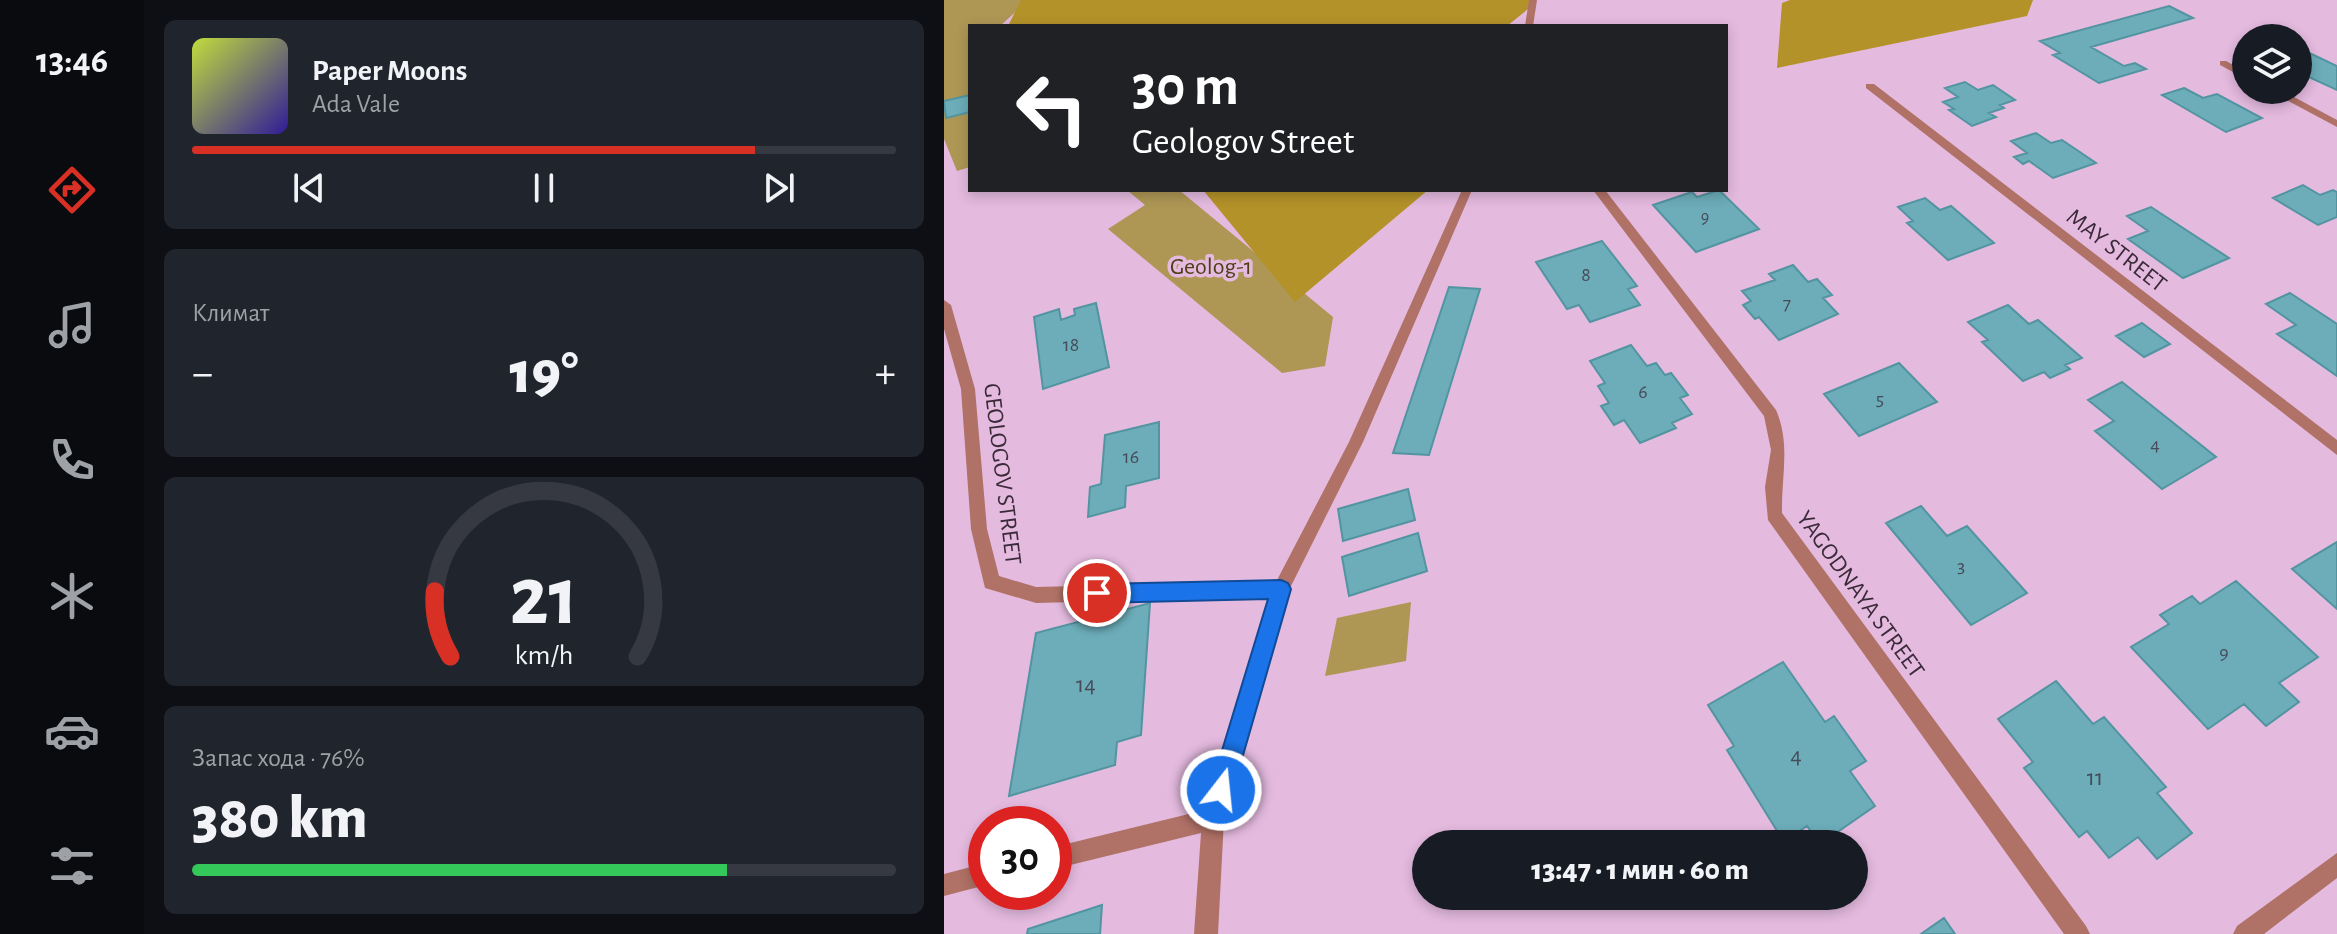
<!DOCTYPE html>
<html lang="ru">
<meta charset="utf-8">
<style>
body{margin:0;font-family:"Alegreya Sans",sans-serif;background:#20242c;color:#f1f3f6;height:100vh;display:flex;flex-direction:column;font-size:30px;white-space:nowrap}
*{box-sizing:border-box;margin:0}
p{font-size:26px;color:#9ea1a6}
.icon{flex:none;width:44px;height:44px;fill:none;stroke:currentColor;stroke-width:2;stroke-linecap:round;stroke-linejoin:round}
.map{position:relative;flex:1;overflow:hidden}
.side{display:flex;flex-direction:column;gap:20px;padding:20px;background:#0d0f14;width:800px}
.side>*{flex:none}
.top-card{position:absolute;left:24px;top:24px;width:760px;height:168px;border-radius:0px;box-shadow:0 4px 12px #0003;background:#202124;color:#fff;overflow:hidden}
.controls{position:absolute;left:1288px;top:24px;display:grid;gap:16px}
.controls a{display:grid;place-items:center;width:80px;height:80px;border-radius:50%;background:#171b24;box-shadow:0 4px 12px #0003;font-size:40px}
.speed{position:absolute;left:24px;top:806px;display:flex;gap:16px;font-size:40px;font-weight:700;text-align:center}
.speed>*{display:grid;place-content:center;width:104px;height:104px;border-radius:50%;background:#171b24;box-shadow:0 4px 12px #0003;line-height:1}
.speed .limit{border:12px solid #d22;background:#fff;color:#111}
.pin{position:absolute;display:grid;place-items:center;width:68px;height:68px;color:#fff;margin:-34px;border:4px solid #fff;border-radius:50%;box-shadow:0 2px 8px #0007}
.me{position:absolute;width:88px;margin:-44px;rotate:16deg;stroke-linejoin:round;filter:drop-shadow(0 0 6px #0008)}
.turn{display:flex;align-items:center;gap:28px;height:168px;padding:0 32px;font-size:36px}
.turn .icon{width:104px;height:104px;stroke-width:2.5}
.turn b{display:block;font-size:56px;line-height:68px}
.big{font-size:60px;font-weight:800;line-height:1.1}
.side .tile{flex:1;display:flex;flex-direction:column;justify-content:center;gap:12px;min-width:0;padding:0 28px;border-radius:12px;background:#20242c}
.side .dial{align-items:center;gap:0}
.dial svg{height:208px;overflow:visible;fill:none;stroke:#363941;stroke-width:7;stroke-linecap:round;text-anchor:middle}
.dial text{fill:#f1f3f6;stroke:none}
.song{display:flex;align-items:center;gap:24px}
.cover{width:96px;height:96px;border-radius:12px;background:linear-gradient(135deg,hsl(70 70% 55%),hsl(250 70% 35%))}
.played{height:8px;border-radius:4px;background:linear-gradient(90deg,#d93025 80%,#363941 80%)}
.keys{display:flex;justify-content:space-around;direction:ltr}
.heat{display:flex;justify-content:space-between;align-items:center;font-size:44px;direction:ltr}
.charge{height:12px;border-radius:6px;background:linear-gradient(90deg,#34c759 76%,#363941 0)}
.trip{position:absolute;left:468px;top:830px;width:456px;height:80px;border-radius:40px;background:#171b24;box-shadow:0 4px 12px #0003;font-weight:800;line-height:80px;text-align:center}
main{display:flex;flex:1;min-height:0}
.tabs{display:flex;flex-direction:column;width:144px;justify-content:space-around;align-items:center;background:#090b0e;color:#9ea1a6}
.tabs .icon{width:56px;height:56px}
.tabs .active{color:#d93025}
.tabs b{font-size:36px;color:#f1f3f6}
.map>svg:first-child{display:block}
.green{fill:#ae9755}
.forest{fill:#b39229}
.building{fill:#6cadb9;stroke:#5294a0;stroke-width:2}
.lines{fill:none;stroke-linecap:round;stroke-linejoin:round}
.service{fill:#b07166;fill-rule:evenodd}
.minor{fill:#b07166;fill-rule:evenodd}
.route{fill:#1a73e8;stroke:#114b97;stroke-width:2}
.labels{text-anchor:middle;stroke-width:7;stroke-linejoin:round;paint-order:stroke}
.far-number-label{font-size:18px;fill:#474b59}
.number-label{font-size:20px;fill:#474b59}
.street-label{font-size:24px;fill:#3b2a39;stroke:#e4badf}
.park-label{font-size:24px;fill:#4d3f15;stroke:#e4badf}
.near-number-label{font-size:24px;fill:#474b59}
</style>
<main>
<nav class="tabs">
<b>13:46</b>
<svg class="icon active" aria-label="directions" viewBox="0 0 24 24"><path d="M12 3l9 9-9 9-9-9zM9 14v-3h6M13 9l2 2-2 2"/></svg>
<svg class="icon" aria-label="music" viewBox="0 0 24 24"><path d="M9 18V5l10-2v13"/><circle cx="6" cy="18" r="3"/><circle cx="16" cy="16" r="3"/></svg>
<svg class="icon" aria-label="phone" viewBox="0 0 24 24"><path d="M5 4h4l2 5-3 2q2 4 5 5l2-3 5 2v4C11 20 4 13 5 4z"/></svg>
<svg class="icon" aria-label="climate" viewBox="0 0 24 24"><path d="M12 3v18M4 7l16 10M4 17L20 7"/></svg>
<svg class="icon" aria-label="car" viewBox="0 0 24 24"><path d="M5 17H2v-5l4-1 3-4h7l3 4 3 1v5h-3M9 17h6M6 11h13"/><circle cx="7" cy="17" r="2"/><circle cx="17" cy="17" r="2"/></svg>
<svg class="icon" aria-label="filters" viewBox="0 0 24 24"><path d="M4 7h16M4 17h16"/><circle cx="9" cy="7" r="2"/><circle cx="15" cy="17" r="2"/></svg>
</nav>
<section class="side">
<div class="tile">
<div class="song"><i class="cover"></i><div><b>Paper Moons</b><p>Ada Vale</p></div></div>
<div class="played"></div>
<div class="keys"><svg class="icon" aria-label="previous" viewBox="0 0 24 24"><path d="M18 5L8 12l10 7zM5 5v14"/></svg><svg class="icon" aria-label="pause" viewBox="0 0 24 24"><path d="M8 5v14M16 5v14"/></svg><svg class="icon" aria-label="next" viewBox="0 0 24 24"><path d="M6 5l10 7-10 7zM19 5v14"/></svg></div>
</div>
<div class="tile"><p>Климат</p>
<div class="heat"><a>−</a><b class="big">19°</b><a>+</a></div>
</div>
<div class="tile dial"><svg viewBox="0 0 100 80">
<path d="M14 69A42 42 0 1 1 86 69"/>
<path d="M14 69A42 42 0 0 1 8 44" stroke="#d93025"/>
<text x="50" y="56" font-size="32" font-weight="700">21</text>
<text x="50" y="72" font-size="11">km/h</text>
</svg></div>
<div class="tile"><p>Запас хода · 76%</p><b class="big">380 km</b><div class="charge"></div></div>
</section>
<div class="map">
<svg width="1393" height="934" viewBox="0 0 1393 934">
<rect width="100%" height="100%" fill="#e4badf"/>
<path class="green" d="M0 0H85L56 26H26V167L13 171 0 139Z
M183 190H235L389 317 381 366 338 373 164 229 201 205Z
M467 602 462 661 381 676 393 618Z"/>
<path class="forest" d="M77 0H586L589 5 563 26H64Z
M846 0H1089L1083 16 833 68 838 3Z
M259 190H484L351 302Z"/>
<path class="building" d="M1225 6 1249 18 1147 47 1180 66 1191 63 1202 69 1155 83 1109 55 1116 53 1096 41Z
M1357 49 1393 66V90L1354 72V50Z
M1021 82 1034 90 1049 85 1071 100 1056 105 1060 108 1045 113 1052 117 1028 126 1005 110 1010 109 999 102 1014 97 1001 88Z
M1240 88 1259 98 1273 94 1318 118 1282 132 1218 95Z
M26 95V112L2 118 0 101Z
M1092 133 1107 143 1118 140 1152 163 1109 178 1085 161 1079 164 1070 157 1083 153 1067 141Z
M1359 185 1376 195 1389 190 1393 192V217L1374 225 1329 198Z
M775 190 815 229 752 252 709 205 748 192 753 197Z
M981 198 996 210 1007 206 1050 243 1004 260 963 223 969 221 954 207Z
M1207 207 1285 258 1239 278 1184 239 1204 231 1183 216Z
M658 241 693 286 684 289 696 305 646 322 635 305 623 309 592 262Z
M849 265 864 282 873 279 888 295 879 298 894 314 835 340 815 317 811 319 799 305 807 301 798 291 831 280 825 274Z
M505 287 536 289 485 455 449 453Z
M1346 293 1393 324V376L1333 334 1352 325 1322 304Z
M152 303 165 367 99 389 90 317 115 309 117 320 131 315 130 309Z
M1064 305 1085 324 1094 320 1138 358 1121 365 1126 369 1106 378 1100 372 1079 381 1038 342 1044 340 1024 322Z
M1198 323 1226 344 1200 357 1172 336Z
M687 345 703 366 712 363 721 375 727 373 744 395 736 398 748 414 728 423 732 428 696 443 680 420 670 425 657 406 665 403 654 386 661 383 646 361Z
M955 363 993 402 915 436 880 394Z
M1178 382 1272 457 1218 489 1151 431 1170 421 1144 400Z
M215 422V478L182 486 181 507 144 517 146 487 157 484 161 435Z
M464 489 471 520 399 541 394 509Z
M977 506 1003 536 1023 526 1083 593 1027 625 942 523Z
M474 533 483 571 405 596 398 557Z
M1393 542V609L1348 569Z
M1292 581 1374 657 1335 683 1355 702 1322 726 1300 704 1264 729 1187 647 1225 624 1216 615 1248 596 1256 604Z
M206 603 197 735 173 742 171 765 65 796 92 633Z
M839 662 881 722 890 716 922 761 906 771 931 806 876 844 863 826 840 842 783 750 790 746 764 705Z
M1112 681 1149 724 1160 717 1222 787 1213 793 1248 833 1213 859 1194 837 1165 858 1143 831 1135 837 1080 768 1089 762 1054 719Z
M158 905 156 934H83L84 929Z
M1000 918 1011 934H977Z"/>
<g class="lines">
<path class="service" d="M585 0H593L589 26H581Z
M518 190H528L419 442 343 594 337 596 331 594 329 589 331 584 405 442Z"/>
<path class="minor" d="M1276 61H1282L1302 72V79L1276 65Z
M922 84H930L1393 440V455L922 88Z
M1324 90H1337L1393 120V127Z
M649 190H661L832 410C847 444 837 478 838 513L1142 926 1146 934H1120L824 520 821 487 827 450 820 416Z
M0 300 7 305 31 389 43 529 55 576 92 587 337 581 343 583 346 589 280 819 274 934H250L257 833 110 869V847L261 810 326 597 92 603 41 588 27 529 17 389 0 329Z
M1393 853V878L1320 934H1289L1293 926Z
M42 863V885L0 896V874Z"/>
</g>
<path class="route" d="M337 580 344 583 347 589 289 790 286 798 277 802 269 798 266 790 324 599 153 603 146 600 143 593 146 587 153 584Z"/>
<g class="labels">
<g class="far-number-label">
<text x="761" y="223">9</text>
</g>
<g class="number-label">
<text x="642" y="281">8</text>
<text x="843" y="310">7</text>
<text x="127" y="351">18</text>
<text x="699" y="398">6</text>
<text x="936" y="405">5</text>
<text x="1211" y="451">4</text>
<text x="187" y="463">16</text>
<text x="1017" y="572">3</text>
<text x="1280" y="659">9</text>
</g>
<g class="street-label">
<text transform="translate(1173 250) rotate(38)" y="8">MAY STREET</text>
<text transform="translate(59 474) rotate(83)" y="8">GEOLOGOV STREET</text>
<text transform="translate(917 594) rotate(54)" y="8">YAGODNAYA STREET</text>
</g>
<g class="park-label">
<text x="267" y="274">Geolog-1</text>
</g>
<g class="near-number-label">
<text x="142" y="692">14</text>
<text x="852" y="763">4</text>
<text x="1151" y="785">11</text>
</g>
</g>
</svg>
<div class="controls">
<a><svg class="icon" aria-label="layers" viewBox="0 0 24 24"><path d="M12 4l9 5-9 5-9-5zM3 14l9 5 9-5"/></svg></a>
</div>
<div class="speed"><div class="limit">30</div></div>
<div class="pin" style="left:153px;top:593px;background:#d93025"><svg class="icon" aria-label="arrive" viewBox="0 0 24 24"><path d="M6 21V4h12l-3 4 3 4H6"/></svg></div>
<svg class="me" style="left:277px;top:790px" viewBox="-20 -20 40 40"><circle r="17" fill="#1a73e8" stroke="#fff" stroke-width="3"/><path d="M0-11L8 9 0 5-8 9z" fill="#fff"/></svg>
<div class="trip">13:47 · 1 мин · 60 m</div>
<div class="top-card">
<div class="turn"><svg class="icon" aria-label="left" viewBox="0 0 24 24"><path d="M17 20v-9H6M10 6l-5 5 5 5"/></svg><div><b>30 m</b>Geologov Street</div></div>
</div>
</div>
</main>
